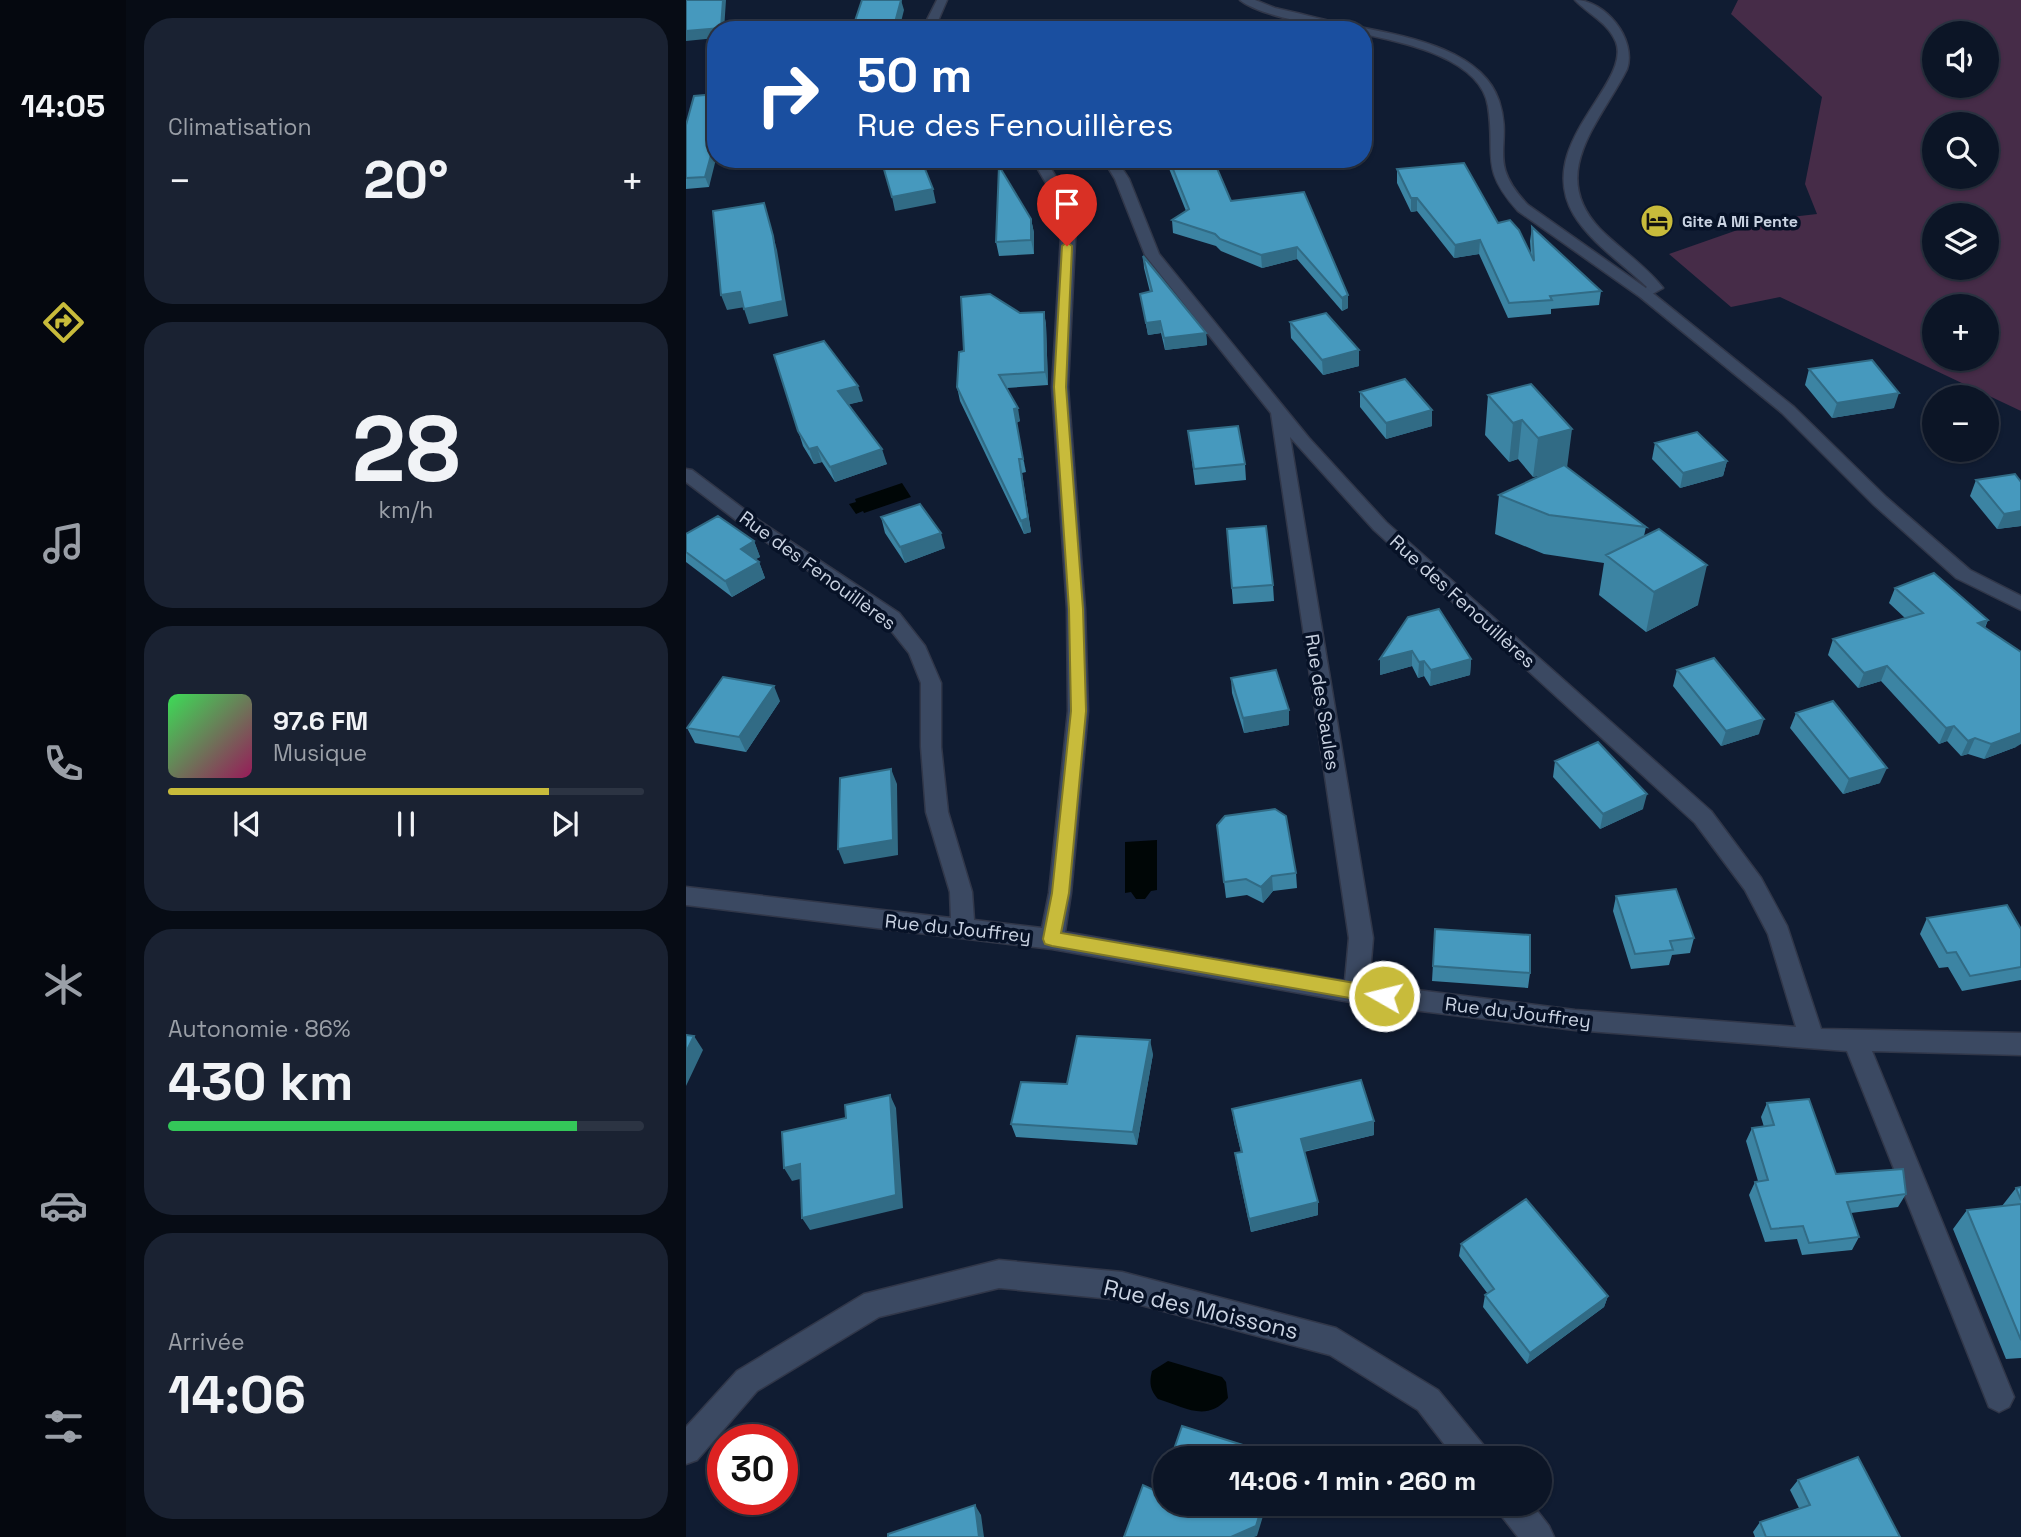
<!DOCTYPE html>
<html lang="fr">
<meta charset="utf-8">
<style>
body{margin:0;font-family:"Space Grotesk",sans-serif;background:#1a2232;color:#f1f3f6;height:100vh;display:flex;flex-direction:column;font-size:26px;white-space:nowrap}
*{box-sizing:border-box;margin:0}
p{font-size:23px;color:#9a9fa7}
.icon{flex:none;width:38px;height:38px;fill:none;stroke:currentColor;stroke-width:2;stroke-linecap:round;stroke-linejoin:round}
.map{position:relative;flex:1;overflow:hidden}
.sheet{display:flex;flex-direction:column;gap:18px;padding:18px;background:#070c15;width:560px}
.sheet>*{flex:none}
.guide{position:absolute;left:21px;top:21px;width:665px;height:147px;border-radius:28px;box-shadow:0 2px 5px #0004,0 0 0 2px #2c3443;background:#1a4fa0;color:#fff;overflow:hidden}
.controls{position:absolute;left:1236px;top:21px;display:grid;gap:14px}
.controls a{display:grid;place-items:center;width:77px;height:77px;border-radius:50%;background:#0c1526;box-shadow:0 2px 5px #0004,0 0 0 2px #2c3443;font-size:35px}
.speed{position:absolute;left:21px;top:1424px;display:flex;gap:14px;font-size:35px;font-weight:700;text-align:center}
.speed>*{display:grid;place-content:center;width:91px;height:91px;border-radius:50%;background:#0c1526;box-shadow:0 2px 5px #0004,0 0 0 2px #2c3443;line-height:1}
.speed .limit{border:10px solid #d22;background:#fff;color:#111}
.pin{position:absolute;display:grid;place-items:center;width:60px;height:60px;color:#fff;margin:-72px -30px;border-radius:50% 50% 50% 0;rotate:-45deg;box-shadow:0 0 7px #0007}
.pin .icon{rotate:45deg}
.me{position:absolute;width:77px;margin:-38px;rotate:278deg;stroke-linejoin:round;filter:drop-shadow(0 0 5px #0008)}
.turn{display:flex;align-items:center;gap:24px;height:147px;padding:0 35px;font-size:32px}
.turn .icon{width:91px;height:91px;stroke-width:2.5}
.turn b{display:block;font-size:49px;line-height:60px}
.big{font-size:52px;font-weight:600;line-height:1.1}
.sheet .widget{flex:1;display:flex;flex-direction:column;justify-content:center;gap:10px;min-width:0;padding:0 24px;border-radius:28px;background:#1a2232}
.sheet .dial{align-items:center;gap:0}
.dial b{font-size:91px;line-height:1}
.song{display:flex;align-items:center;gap:21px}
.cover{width:84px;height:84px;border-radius:10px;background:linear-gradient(135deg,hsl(130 70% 55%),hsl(330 70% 35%))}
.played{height:7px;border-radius:4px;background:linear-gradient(90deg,#c8bb3b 80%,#2c3443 80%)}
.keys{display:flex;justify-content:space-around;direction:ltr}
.heat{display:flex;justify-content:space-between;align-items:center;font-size:38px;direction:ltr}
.charge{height:10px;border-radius:5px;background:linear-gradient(90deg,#34c759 86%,#2c3443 0)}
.trip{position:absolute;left:467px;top:1446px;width:399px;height:70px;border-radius:35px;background:#0c1526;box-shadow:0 2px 5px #0004,0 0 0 2px #2c3443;font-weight:600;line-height:70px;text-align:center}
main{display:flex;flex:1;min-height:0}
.dock{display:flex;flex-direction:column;width:126px;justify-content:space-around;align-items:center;background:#05080f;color:#9a9fa7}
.dock .icon{width:49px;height:49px}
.dock .on{color:#c8bb3b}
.dock b{font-size:32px;color:#f1f3f6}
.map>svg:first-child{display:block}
.green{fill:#462c48;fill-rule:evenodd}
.water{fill:#000606}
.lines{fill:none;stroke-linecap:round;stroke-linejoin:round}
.minor-casing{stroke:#313749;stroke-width:3}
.tertiary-casing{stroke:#313749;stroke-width:3}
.minor{fill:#3b4962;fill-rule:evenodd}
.tertiary{fill:#3b4962;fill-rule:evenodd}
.wall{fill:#3c84a3}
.shaded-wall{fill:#316b85}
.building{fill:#4699be;stroke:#316b85;stroke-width:2}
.route{fill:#c8bb3b;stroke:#827a26;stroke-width:2}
.labels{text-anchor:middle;stroke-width:7;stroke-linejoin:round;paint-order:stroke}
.far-poi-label{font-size:16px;font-weight:bold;fill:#cad3e2;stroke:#071227;text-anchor:start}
.street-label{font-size:19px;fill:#cad3e2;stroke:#071227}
.near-street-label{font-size:23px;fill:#cad3e2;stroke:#071227}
</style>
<main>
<nav class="dock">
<b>14:05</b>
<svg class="icon on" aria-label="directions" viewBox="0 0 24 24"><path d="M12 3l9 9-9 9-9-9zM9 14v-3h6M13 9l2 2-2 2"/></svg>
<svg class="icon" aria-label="music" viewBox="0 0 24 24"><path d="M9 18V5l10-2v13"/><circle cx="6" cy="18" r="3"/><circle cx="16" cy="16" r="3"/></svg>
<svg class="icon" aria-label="phone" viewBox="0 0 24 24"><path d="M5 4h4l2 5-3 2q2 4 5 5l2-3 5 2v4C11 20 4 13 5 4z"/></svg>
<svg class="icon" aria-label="climate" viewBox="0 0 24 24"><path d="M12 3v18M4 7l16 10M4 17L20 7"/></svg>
<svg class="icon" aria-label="car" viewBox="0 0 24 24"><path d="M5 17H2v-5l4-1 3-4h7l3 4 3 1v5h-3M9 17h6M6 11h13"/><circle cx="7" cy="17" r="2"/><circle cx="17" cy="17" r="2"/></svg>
<svg class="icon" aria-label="filters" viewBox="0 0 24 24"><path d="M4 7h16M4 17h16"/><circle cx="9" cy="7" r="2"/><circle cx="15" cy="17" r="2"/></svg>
</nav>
<section class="sheet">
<div class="widget"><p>Climatisation</p>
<div class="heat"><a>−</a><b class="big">20°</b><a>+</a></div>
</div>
<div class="widget dial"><b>28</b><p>km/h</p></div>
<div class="widget">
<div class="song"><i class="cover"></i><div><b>97.6 FM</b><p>Musique</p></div></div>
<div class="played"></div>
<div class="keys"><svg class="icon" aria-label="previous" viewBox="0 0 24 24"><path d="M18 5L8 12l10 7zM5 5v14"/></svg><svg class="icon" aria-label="pause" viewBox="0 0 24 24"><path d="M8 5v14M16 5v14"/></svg><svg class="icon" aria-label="next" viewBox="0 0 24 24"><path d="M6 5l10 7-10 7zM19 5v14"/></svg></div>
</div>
<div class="widget"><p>Autonomie · 86%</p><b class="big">430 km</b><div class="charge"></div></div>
<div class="widget"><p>Arrivée</p><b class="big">14:06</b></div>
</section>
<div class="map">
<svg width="1335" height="1537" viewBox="0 0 1335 1537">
<rect width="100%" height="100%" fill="#101c32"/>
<path class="green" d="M1052 0H1335V411L1094 297 1045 307 983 254 1080 220 1131 214 1119 184 1136 97 1045 14ZM1248 33H1300V86H1248ZM1248 124H1300V177H1248ZM1248 215H1300V268H1248ZM1248 306H1300V359H1248Z"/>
<path class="water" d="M216 483 225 497 178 513 177 511 170 514 163 504 170 502 169 499Z
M471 840V890L465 891 459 899H450L445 892 439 893V842Z
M482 1361 536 1377 540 1382 542 1398C520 1423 499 1407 472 1399 464 1390 463 1383 466 1371Z"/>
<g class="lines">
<defs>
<path id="minor" d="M251 0H261L248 30H236Z
M889 0C919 0 951 39 941 69 916 120 860 173 914 229 934 249 960 266 977 288L959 298 952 294 961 287C937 264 905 243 888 215 846 144 946 85 930 42 922 22 902 14 889 0Z
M346 159H359L381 195 390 220 382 387 399 609 402 711 385 893 379 932 659 981 663 938 585 413 459 255 429 179 417 159H430L443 179 473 254 623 438 700 522 1025 811 1075 878 1101 926 1135 1029 1335 1033V1055L1186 1051 1328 1397 1323 1407 1313 1412 1303 1407 1161 1051 889 1030 670 1003 366 949 0 905V887L265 918 264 892 240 812 235 747V683L223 653 199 623 63 530 0 482V469L6 470 75 522 213 613 239 646 255 683V747L262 812 286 892 288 920 356 928 363 893 382 711 381 609 366 387 376 220 367 195ZM604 437 688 530 1009 823 1059 890 1082 934 1110 1027 889 1010 683 984 687 938Z
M313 1260 436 1272 650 1328 752 1390 799 1447 803 1458H769L732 1410 644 1355 436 1300 313 1288 193 1317 71 1391 11 1460 0 1464V1427L51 1371 178 1294Z
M810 1503H845L863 1526 868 1537H832L814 1514Z"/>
<path id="tertiary" d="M554 0H569L589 8C617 14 645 22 673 27 718 36 796 49 813 101 828 147 799 160 842 205L964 291 1108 407 1200 497 1284 570 1335 596V610L1270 578 1188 505 1096 413 954 297 832 211C793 168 810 156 802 106 795 58 716 42 677 34V30C649 30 575 17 554 0Z"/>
</defs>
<use href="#minor" class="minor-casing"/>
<use href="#tertiary" class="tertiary-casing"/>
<use href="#minor" class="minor"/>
<use href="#tertiary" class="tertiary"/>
</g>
<path class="wall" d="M30 94 23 187 0 189V125Z
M475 159H527L545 201 618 192 662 308 656 311 611 259 576 268 535 251 530 246 487 233 486 220 500 211 480 161Z
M711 169 812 223 845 255 844 241 846 227 915 291 913 305 865 309V314L822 318 793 254 768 258 731 211 725 212 711 183Z
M345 219 348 233V254L313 256 310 242Z
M457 256 520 333 521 345 479 350 475 333 462 335 454 294 464 292 458 268Z
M358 312 360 325 362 385 321 388 334 421 330 423 340 472 336 473 345 532 338 534 274 401 271 387 278 351 334 313Z
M604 322 673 366 637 375 605 338Z
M88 355 177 401 163 404 201 464 149 482 136 462 128 464 117 446Z
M1123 369 1208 408 1146 418 1119 385Z
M845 384 881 468 960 527 958 536 1012 605 960 632 913 595 918 563 858 554 809 534 813 495 856 475 847 477 832 459 823 462 799 435 802 395Z
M674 392 746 410V426L700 439 674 407Z
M502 431 559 464 560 480 509 485Z
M969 443 1041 461 1037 476 994 488 966 459Z
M1290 480 1335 482V526L1311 529 1284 496Z
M195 517 259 548 219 563 199 533Z
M541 529 587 585 588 601 547 604Z
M0 534 68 541 74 557 69 559 73 562 79 578 46 597 0 562Z
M1209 588 1302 620 1299 628 1330 747 1298 759 1282 754 1275 756 1261 741 1253 744 1195 681 1172 688 1142 655 1147 639 1219 618 1203 603Z
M722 617 785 659 784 675 744 686 738 676 732 678 726 666 694 675Z
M991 670 1073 734 1035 746 987 686Z
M545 678 603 725 558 733 546 693Z
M94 701 60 752 9 743 1 728Z
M1110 713 1194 783 1157 794 1104 728Z
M869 761 957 809 914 829 867 777Z
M531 825 610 873 611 888 587 891 577 903 561 895 540 898Z
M930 896 1008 938 1004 953 986 955 983 965 945 969 927 911Z
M1241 918 1335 929V980L1276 991 1262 967 1253 968 1234 934Z
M749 929 844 973 842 988 746 981Z
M467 1054 451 1145 330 1137 325 1124Z
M1081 1103 1150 1174 1220 1194 1212 1207 1165 1213 1173 1237 1166 1250 1116 1255 1111 1239 1079 1242 1063 1195 1069 1182 1072 1181 1060 1141 1066 1128 1078 1127 1075 1117Z
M546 1109 688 1121V1135L618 1152 632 1215 565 1232 551 1167 549 1153 555 1152 548 1123Z
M1335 1187V1358L1320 1359 1267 1229 1281 1210 1316 1206 1330 1188Z
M775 1244 922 1296 918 1307 841 1364 797 1307 799 1295 802 1294 773 1256Z
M1112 1480 1214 1537H1069L1067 1532 1074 1522 1113 1508 1104 1490Z"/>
<path class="shaded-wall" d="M37 0H40L38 30H30V38L0 41V31Z
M215 0 218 10 213 30H207Z
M30 137V159L23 187 19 177Z
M247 189 250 203 209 211 206 197Z
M725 198H731V211L725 212Z
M78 203 91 250 102 316 63 324 58 309Z
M345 219 348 233V254L345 240Z
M794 240 793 254 768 258 769 245Z
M611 247V259L576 268 575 255Z
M54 292 59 307 41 310 35 295Z
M662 295V308L656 311V298Z
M358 312 360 325 362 385 359 372Z
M474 321 475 333 462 335 460 323Z
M520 333 521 345 479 350 478 338Z
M673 350V366L637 375 636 360Z
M172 386 177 401 157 406 152 391Z
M1213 393 1208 408 1146 418 1151 403Z
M332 408 334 421 330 423 340 472 328 409Z
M746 410V426L700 439V423Z
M836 420 832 459 823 462 827 423Z
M886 429 881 468 847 477 852 438Z
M131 447 136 462 128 464 123 449Z
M196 449 201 464 149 482 144 467Z
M333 459 345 532 338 534 335 521Z
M1041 461 1037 476 994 488 997 473Z
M1335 511V526L1311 529 1318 514Z
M255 533 259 548 219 563 214 547Z
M68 541 74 557 61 564 55 549Z
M73 562 79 578 46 597 39 581Z
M1021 565 1012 605 960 632 968 592Z
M1302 620 1295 635 1292 623Z
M726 651V666L694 675V659Z
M785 659 784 675 744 686 745 670Z
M738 661V676L732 678 733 662Z
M1201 666 1195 681 1172 688 1178 673Z
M88 686 94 701 60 752 53 737Z
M603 710V725L558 733 557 718Z
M1078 719 1073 734 1035 746 1040 731Z
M1268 726 1261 741 1253 744 1260 728Z
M1335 733V744L1330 747 1298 759 1305 744Z
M1289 738 1282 754 1275 756 1282 741Z
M1201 768 1194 783 1157 794 1163 779Z
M205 769 211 784 212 855 158 864 152 849Z
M961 794 957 809 914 829 917 814Z
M586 876 587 891 577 903 575 887Z
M8 1036 17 1050 0 1086V1052Z
M464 1040 467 1054 451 1145 447 1132Z
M204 1095 210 1108 217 1208 124 1230 116 1218Z
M688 1121V1135L615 1152V1139Z
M114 1164 122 1177 106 1181 98 1168Z
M632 1202V1215L565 1232 563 1219Z
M922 1296 918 1307 841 1364 844 1353Z
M577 1503H581L571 1536 568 1537H545Z
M289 1505 295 1515 298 1537H293Z"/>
<path class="building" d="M0 0H37L35 28 0 31Z
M176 0H215L207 30H166Z
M490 22 500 30H454Z
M30 94V137L19 177 0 178V125L8 96Z
M195 159H235L247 189 206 197Z
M483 159H527L545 201 618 192 662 295 656 298 611 247 575 255 534 239 529 234 486 220 503 209Z
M778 163 812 223 824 220 833 230 848 261 846 227 915 291 864 296 866 300 823 303 794 240 769 245 731 198H725L711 169Z
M313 166 345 219V240L310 242Z
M78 203 87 236 97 301 58 309 54 292 35 295 27 211Z
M457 256 520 333 478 338 474 321 460 323 454 294 466 291Z
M304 294 334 313 358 312 359 372 313 375 332 408 328 409 337 459H333L342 518 335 521 271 387 273 352 278 351 275 297Z
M640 313 673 350 636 360 604 322Z
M138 341 172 386 152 391 196 449 144 467 131 447 123 449 112 431 88 355Z
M1186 360 1213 393 1151 403 1123 369Z
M719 379 746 410 700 423 674 392Z
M845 384 886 429 852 438 836 420 827 423 802 395Z
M552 426 559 464 508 469 502 431Z
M1011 432 1041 461 997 473 969 443Z
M878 465 960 527 863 515 813 495Z
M1329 474 1335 482V511L1318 514 1290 480Z
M234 504 255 533 214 547 195 517Z
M32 516 68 541 55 549 73 562 39 581 0 552V534Z
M580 526 587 585 546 588 541 529Z
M973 529 1021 565 968 592 920 555Z
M1248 573 1302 620 1292 623 1335 652V733L1305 744 1289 738 1282 741 1268 726 1260 728 1201 666 1178 673 1147 639 1237 613 1209 588Z
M753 609 785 659 745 670 738 661 733 662 726 651 694 659 722 617Z
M1028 658 1078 719 1040 731 991 670Z
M590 670 603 710 557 718 545 678Z
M37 677 88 686 53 737 1 728Z
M1147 701 1201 768 1163 779 1110 713Z
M912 742 961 794 917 814 869 761Z
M205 769 207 840 152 849 154 778Z
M589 809 600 816 610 873 586 876 575 887 560 879 538 882 531 825 539 816Z
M990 889 1008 938 984 941 987 950 949 954 930 896Z
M1321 905 1335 929V967L1284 976 1270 952 1261 953 1241 918Z
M749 929 844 935V973L747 966Z
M0 1035 8 1036 0 1052Z
M391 1036 464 1040 447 1132 325 1124 335 1082 381 1084Z
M675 1080 688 1121 615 1139 632 1202 563 1219 549 1153 556 1152 546 1109Z
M204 1095 210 1195 116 1218 114 1164 98 1168 96 1132 160 1118 159 1105Z
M1123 1099 1150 1174 1217 1169 1220 1194 1161 1202 1173 1237 1123 1243 1117 1226 1085 1229 1069 1182 1082 1180 1066 1128 1088 1125 1081 1103Z
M1335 1187V1200L1330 1188Z
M840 1199 922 1296 844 1353 799 1295 808 1289 775 1244Z
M1335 1204V1340L1281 1210Z
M496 1426 592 1456 591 1458H485Z
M1172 1457 1214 1537H1080L1074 1522 1124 1505 1112 1480Z
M480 1472V1503H577L570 1526 545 1537H438L457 1485 472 1492Z
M289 1505 293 1537H202V1534Z"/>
<path class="route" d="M381 242 386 246 380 387 397 609 400 711 383 893 375 933 698 988 704 991 707 996 704 1002 698 1004 366 946 359 944 357 939 366 893 385 711 383 609 368 387 376 246Z"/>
<defs>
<symbol id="hotel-disc" viewBox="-11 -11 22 22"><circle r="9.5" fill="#c8bb3b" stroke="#071227"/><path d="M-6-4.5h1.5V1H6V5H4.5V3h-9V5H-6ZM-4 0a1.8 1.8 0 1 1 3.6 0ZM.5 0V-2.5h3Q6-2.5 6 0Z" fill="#111"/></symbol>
</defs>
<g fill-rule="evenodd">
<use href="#hotel-disc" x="952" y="202" width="38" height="38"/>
</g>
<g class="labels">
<g class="far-poi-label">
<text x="996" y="227">Gite A Mi Pente</text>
</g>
<g class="street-label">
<text transform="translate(132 570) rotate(36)" y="7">Rue des Fenouillères</text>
<text transform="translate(777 601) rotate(42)" y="7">Rue des Fenouillères</text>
<text transform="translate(637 702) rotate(81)" y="7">Rue des Saules</text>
<text transform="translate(272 928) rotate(6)" y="7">Rue du Jouffrey</text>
<text transform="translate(832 1012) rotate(7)" y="7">Rue du Jouffrey</text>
</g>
<g class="near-street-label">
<text transform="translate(515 1309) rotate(13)" y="8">Rue des Moissons</text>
</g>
</g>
</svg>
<div class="controls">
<a><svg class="icon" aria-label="sound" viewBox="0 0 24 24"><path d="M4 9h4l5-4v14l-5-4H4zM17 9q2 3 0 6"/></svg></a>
<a><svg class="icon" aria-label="search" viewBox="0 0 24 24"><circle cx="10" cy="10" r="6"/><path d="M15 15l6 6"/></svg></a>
<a><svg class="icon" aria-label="layers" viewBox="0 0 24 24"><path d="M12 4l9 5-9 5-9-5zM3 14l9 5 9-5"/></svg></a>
<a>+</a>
<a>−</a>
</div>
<div class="speed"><div class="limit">30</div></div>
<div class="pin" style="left:381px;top:246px;background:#d93025"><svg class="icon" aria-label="arrive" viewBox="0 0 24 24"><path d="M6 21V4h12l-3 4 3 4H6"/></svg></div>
<svg class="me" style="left:698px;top:996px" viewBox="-20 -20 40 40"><circle r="17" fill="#c8bb3b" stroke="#fff" stroke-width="3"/><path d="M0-11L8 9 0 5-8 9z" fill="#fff"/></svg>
<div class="trip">14:06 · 1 min · 260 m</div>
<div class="guide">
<div class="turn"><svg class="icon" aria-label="right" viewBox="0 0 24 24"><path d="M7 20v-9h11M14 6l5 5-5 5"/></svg><div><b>50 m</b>Rue des Fenouillères</div></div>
</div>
</div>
</main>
